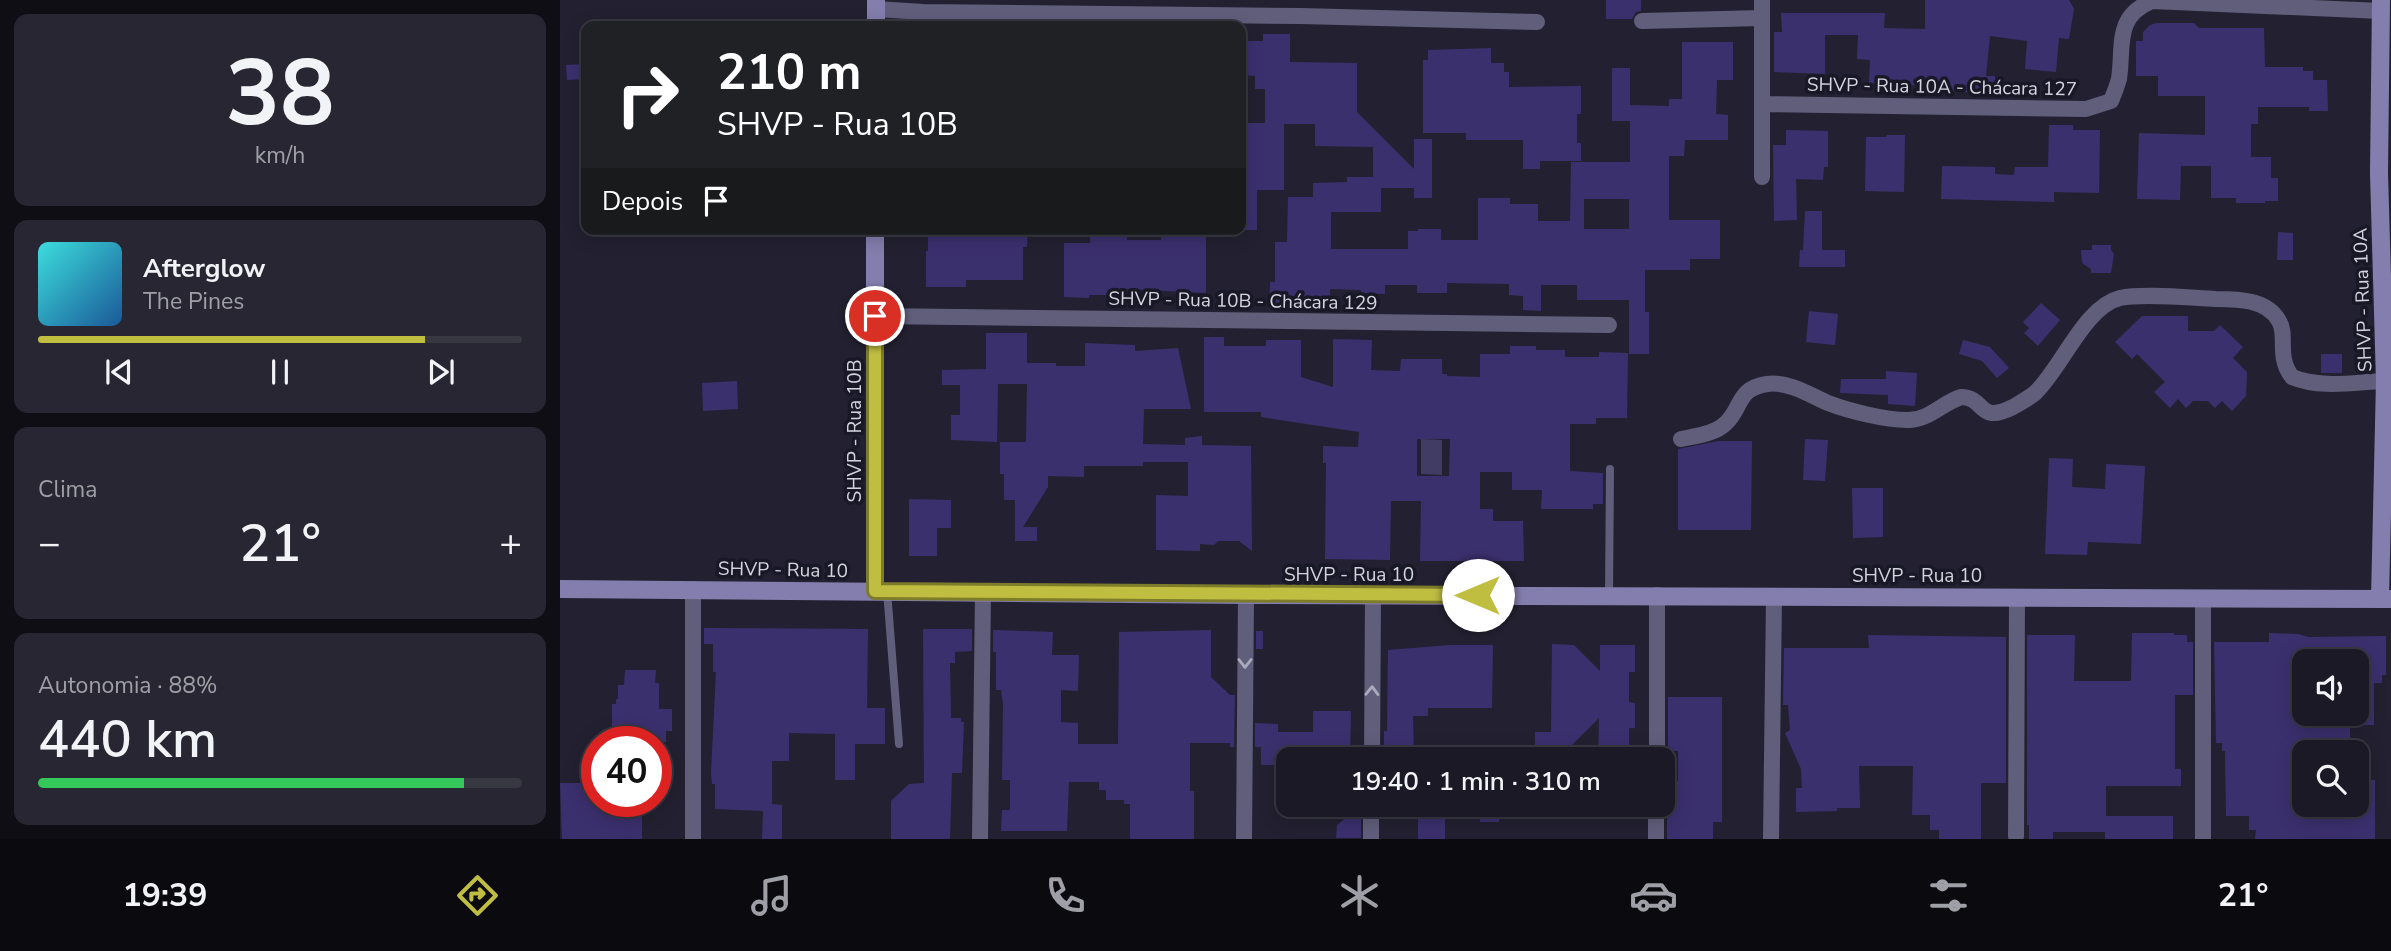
<!DOCTYPE html>
<html lang="pt">
<meta charset="utf-8">
<style>
body{margin:0;font-family:"Nunito Sans",sans-serif;background:#272632;color:#f1f3f6;height:100vh;display:flex;flex-direction:column;font-size:26px;white-space:nowrap}
*{box-sizing:border-box;margin:0}
p{font-size:23px;color:#9fa0a7}
.icon{flex:none;width:38px;height:38px;fill:none;stroke:currentColor;stroke-width:2;stroke-linecap:round;stroke-linejoin:round}
.map{position:relative;flex:1;overflow:hidden}
.details{display:flex;flex-direction:column;gap:14px;padding:14px;background:#0e0e14;width:560px}
.details>*{flex:none}
.top-card{position:absolute;left:21px;top:21px;width:665px;height:214px;border-radius:14px;box-shadow:0 4px 18px #0003,0 0 0 2px #383842;background:#202124;color:#fff;overflow:hidden}
.controls{position:absolute;left:1732px;top:649px;display:grid;gap:14px}
.controls a{display:grid;place-items:center;width:77px;height:77px;border-radius:14px;background:#1a1925;box-shadow:0 4px 18px #0003,0 0 0 2px #383842;font-size:35px}
.speed{position:absolute;left:21px;top:726px;display:flex;gap:14px;font-size:35px;font-weight:700;text-align:center}
.speed>*{display:grid;place-content:center;width:91px;height:91px;border-radius:50%;background:#1a1925;box-shadow:0 4px 18px #0003,0 0 0 2px #383842;line-height:1}
.speed .limit{border:10px solid #d22;background:#fff;color:#111}
.pin{position:absolute;display:grid;place-items:center;width:60px;height:60px;color:#fff;margin:-30px;border:4px solid #fff;border-radius:50%;box-shadow:0 2px 7px #0007}
.me{position:absolute;width:77px;margin:-38px;rotate:270deg;stroke-linejoin:round;filter:drop-shadow(0 0 5px #0008)}
.turn{display:flex;align-items:center;gap:24px;height:147px;padding:0 21px;font-size:32px}
.turn .icon{width:91px;height:91px;stroke-width:2.5}
.turn b{display:block;font-size:49px;line-height:60px}
.then{display:flex;align-items:center;height:66px;padding:0 21px;background:#0003;gap:14px;font-size:26px}
.big{font-size:52px;font-weight:600;line-height:1.1}
.details .card{flex:1;display:flex;flex-direction:column;justify-content:center;gap:10px;min-width:0;padding:0 24px;border-radius:14px;background:#272632}
.details .dial{align-items:center;gap:0}
.dial b{font-size:91px;line-height:1}
.song{display:flex;align-items:center;gap:21px}
.cover{width:84px;height:84px;border-radius:10px;background:linear-gradient(135deg,hsl(180 70% 55%),hsl(210 70% 35%))}
.played{height:7px;border-radius:4px;background:linear-gradient(90deg,#c0be41 80%,#383842 80%)}
.keys{display:flex;justify-content:space-around;direction:ltr}
.heat{display:flex;justify-content:space-between;align-items:center;font-size:38px;direction:ltr}
.charge{height:10px;border-radius:5px;background:linear-gradient(90deg,#34c759 88%,#383842 0)}
.trip{position:absolute;left:716px;top:747px;width:399px;height:70px;border-radius:14px;background:#1a1925;box-shadow:0 4px 18px #0003,0 0 0 2px #383842;font-weight:600;line-height:70px;text-align:center}
.menu{display:flex;height:112px;justify-content:space-around;align-items:center;background:#0a0a0f;color:#9fa0a7}
.menu .icon{width:49px;height:49px}
.menu .selected{color:#c0be41}
.menu b{font-size:32px;color:#f1f3f6}
main{display:flex;flex:1;min-height:0}
.map>svg:first-child{display:block}
.green{fill:#413c63}
.building{fill:#3b306e;fill-rule:evenodd}
.lines{fill:none;stroke-linecap:round;stroke-linejoin:round}
.lane{stroke:#605e7b;stroke-width:8}
.street{stroke:#605e7b;stroke-width:16}
.secondary{stroke:#837ead;stroke-width:18}
.oneway{stroke:#ababbb}
.route-casing{stroke:#7d7c2a;stroke-width:18}
.route{stroke:#c0be41;stroke-width:12}
.labels{text-anchor:middle;stroke-width:7;stroke-linejoin:round;paint-order:stroke}
.street-label{font-size:19px;fill:#d4d4de;stroke:#191827}
</style>
<main>
<section class="details">
<div class="card dial"><b>38</b><p>km/h</p></div>
<div class="card">
<div class="song"><i class="cover"></i><div><b>Afterglow</b><p>The Pines</p></div></div>
<div class="played"></div>
<div class="keys"><svg class="icon" aria-label="previous" viewBox="0 0 24 24"><path d="M18 5L8 12l10 7zM5 5v14"/></svg><svg class="icon" aria-label="pause" viewBox="0 0 24 24"><path d="M8 5v14M16 5v14"/></svg><svg class="icon" aria-label="next" viewBox="0 0 24 24"><path d="M6 5l10 7-10 7zM19 5v14"/></svg></div>
</div>
<div class="card"><p>Clima</p>
<div class="heat"><a>−</a><b class="big">21°</b><a>+</a></div>
</div>
<div class="card"><p>Autonomia · 88%</p><b class="big">440 km</b><div class="charge"></div></div>
</section>
<div class="map">
<svg width="1831" height="839" viewBox="0 0 1831 839">
<rect width="100%" height="100%" fill="#232131"/>
<path class="green" d="M861 439 882 440V475L861 474Z"/>
<path class="building" d="M1046 0H1081V11L1076 12 1072 19H1046Z
M1365 0H1509L1514 9 1509 39 1499 38 1496 72 1465 69 1467 41 1430 36 1426 76H1435V94L1387 91V87L1309 83 1310 60 1297 59 1298 35H1265V74L1214 72V32H1222L1221 13H1325L1324 28 1365 29Z
M1597 23H1634L1639 28H1704L1705 67H1743V71H1753V80H1767L1768 111H1749V107H1698V124H1691V157H1711V178H1718V201H1705V203H1676V198H1651V166H1621L1620 200 1577 199 1579 133 1645 135V96H1598V76H1576V41H1583V32L1590 25Z
M703 34H730V62L797 63V112L854 169V139H872V198H854V188H821V212H771V249H848V231H858V229H881V240H918V198H950V204H978V221H1010L1011 162H1070V121H1052V68H1070V105L1109 106V99H1122V42H1173V80H1157L1156 114 1168 115V140H1125L1124 156H1109V220H1160V259H1130V270H1085V312H1089V354H1069V300H1017V285H981V311L963 310V296L949 295V284L887 283V293H857V285H825V294L801 293V290L770 289V309H709L710 282H715V242H727L728 197H753V183L787 182V177H813V147L755 146V124H724V190H697V230H681V123H705V89H695V76L681 75V41H703ZM1024 199H1069V229H1024Z
M931 48V63H944V72H949V87L1021 86V114H1017V143H1021V161H980V169H963V140H906V133H863V60H868V50Z
M26 64V79L7 80 6 65Z
M1489 125H1513V130H1540L1539 193 1494 192V202L1381 199 1382 166 1435 167V174L1454 175 1455 167H1488Z
M1226 130 1268 131V167H1264L1263 180 1236 179 1237 220 1214 221 1213 145H1226Z
M1327 135H1345L1344 192 1305 191 1306 137H1326Z
M1245 211H1262V250H1285V267H1239L1240 250H1243Z
M372 229H468L467 247H463V280H406V287H366V251H368V235H372Z
M530 229 567 230V240H601V231H646V293L566 289V295H529V298L504 297V243H530Z
M1718 232 1733 233V260H1717Z
M1532 245H1551V250L1554 254 1551 273H1531V269L1522 263 1521 250H1532Z
M1481 303 1500 320 1478 346 1464 333 1469 328 1463 322Z
M1249 311 1278 314 1275 345 1246 342Z
M1582 316H1628V331H1654L1660 325 1683 347 1673 358 1687 372 1686 396 1672 411 1662 401 1655 408 1648 401H1633L1626 408 1618 399 1610 408 1594 392 1605 382 1577 354 1572 359 1555 342Z
M426 333H467V363H496V366H525V343L575 345V351L618 348 631 409H584L583 444 625 445V438L642 436V445L691 446 692 551 679 541H658L654 545 640 544V551L596 550V495L628 496V462H583V466H524V477L488 476V487L463 527H477V541H455V500H444V474H440V442H466L467 384H438L437 442 391 440V415H400V385H382V370L426 369Z
M644 337H664V346H706V340H741V377L773 387V339L812 340 811 370 840 371 841 359H882V374H887V376L920 377V354H950V346H976V350H1005V357H1039V352L1068 353 1067 418H1036V424H1010V471L1043 473V504H1033V509H981L982 490H952V472H920V509H933V521H963L964 561H860L861 501H831L830 560 765 559 766 463H763V446L798 447 799 432 701 417V412H644ZM857 439H890L889 476H857Z
M1403 340 1430 347 1449 368 1437 378 1422 361 1399 354Z
M1761 354H1782V373H1761Z
M1326 371 1357 373 1355 406 1328 404V395L1280 393 1281 379H1326Z
M177 381 178 409 143 411 142 383Z
M1245 439 1268 440 1265 481 1243 480Z
M1158 441H1192L1191 530H1118V449Z
M1489 458 1513 459 1512 487 1545 489 1546 464 1585 466 1581 544 1528 542 1527 555 1485 554Z
M1292 488H1323V537L1293 538Z
M349 499 391 500V528H377V556H349Z
M144 628 308 629 307 708H325V744H295V780H275V734L229 733V761H212V804L222 805V839H202L203 811 155 809V784H152L151 773 156 672H153V644H144Z
M363 629H412V651L395 652V663H390L391 718H401V722H404L402 773H392L390 839H331V801L349 784 364 783Z
M433 630 493 632 492 655H519L518 691 501 690V722L518 723V744H558L559 632 651 630V677L670 695H675L674 747H670V743H630V791H634V839H570V804H564V800H546V790H539V782H509L507 831H441L442 810H450V780H442L443 704 441 690H436V652H433Z
M696 631H703V649H696Z
M1572 633H1614V635H1627V642H1633V695H1615V769H1621V786H1546V816H1613V839H1545V832H1493V839H1469V825H1467V635H1515L1514 681H1571Z
M1709 633 1738 634 1748 637 1826 636V675H1822V683H1814V725H1797V662H1744L1745 714H1790V752H1745V769H1732V805H1797V780H1815V839H1695L1696 830H1689V816H1666L1665 751H1662V743H1656L1654 642H1709Z
M1308 635 1446 637V783H1421V839H1379V830H1370V815H1352L1353 766H1299L1300 808H1277V811L1236 812V788H1242L1241 769 1225 733 1230 730 1228 705H1223L1224 648H1309Z
M992 644 1014 645 1040 671V645H1075V672H1069V702L1075 703V728H1069V746H1056V760H1038L1039 718 997 760H975V732H991Z
M890 645H933L932 708H868V716H853L854 760H837V747H824V731H827L828 650Z
M65 670H96L95 683H99V709H112V731H106V742H52V704H56V699H58V685H64Z
M1108 697H1162V822H1153V839H1107V811H1112V781H1118V751H1108Z
M753 711H791L790 760H728V765H701V747H695V723L718 724V732H753Z
M0 783H37V802H82V839H2Z
M858 805H885V839H858Z
M920 805H939V822H920Z
M801 806V838H776L777 825Z"/>
<g class="lines">
<path class="lane" d="M327 591 339 744
M1049 595 1050 469"/>
<path class="street" d="M1202 0V177
M316 9 363 12 740 16 977 22
M1082 21 1202 18
M1203 104 1526 109 1551 101C1554 94 1557 86 1559 79 1564 45 1554 17 1592 1L1821 11
M315 316 1049 325
M1121 439C1136 436 1155 434 1166 423 1183 407 1176 389 1207 384 1228 381 1250 395 1268 403 1289 411 1325 420 1347 420 1368 421 1382 403 1401 397 1426 397 1417 425 1453 407 1460 403 1469 398 1475 393 1501 369 1525 306 1560 298 1584 293 1631 298 1656 299 1677 299 1707 299 1719 321 1728 336 1716 356 1732 377 1761 389 1795 382 1825 381
M812 760 813 595
M1097 760V595
M1456 836 1457 597
M133 839V589
M420 839 423 592
M684 839 686 595
M811 839V805
M1096 839V805
M1211 839 1214 596
M1643 839V598"/>
<path class="secondary" d="M316 26V0
M0 589 686 595 1831 599
M315 591V229
M1820 599 1825 381 1819 173 1821 0"/>
</g>
<defs><path id="oneway-chevron" d="M-2-3.5L2.5 0L-2 3.5" fill="none" stroke-width="1.6" stroke-linecap="round" stroke-linejoin="round" transform="scale(1.75)"/></defs>
<g class="oneway">
<use href="#oneway-chevron" transform="translate(685 663) rotate(90)"/>
<use href="#oneway-chevron" transform="translate(812 691) rotate(-89)"/>
</g>
<g class="lines">
<defs>
<path id="route" d="M315 316V591L918 595"/>
</defs>
<use href="#route" class="route-casing"/>
<use href="#route" class="route"/>
</g>
<g class="labels">
<g class="street-label">
<text transform="translate(1382 86) rotate(1)" y="7">SHVP - Rua 10A - Chácara 127</text>
<text transform="translate(683 300) rotate(1)" y="7">SHVP - Rua 10B - Chácara 129</text>
<text transform="translate(1802 300) rotate(-92)" y="7">SHVP - Rua 10A</text>
<text transform="translate(294 431) rotate(-90)" y="7">SHVP - Rua 10B</text>
<text transform="translate(223 569) rotate(1)" y="7">SHVP - Rua 10</text>
<text x="789" y="581">SHVP - Rua 10</text>
<text x="1357" y="582">SHVP - Rua 10</text>
</g>
</g>
</svg>
<div class="controls">
<a><svg class="icon" aria-label="sound" viewBox="0 0 24 24"><path d="M4 9h4l5-4v14l-5-4H4zM17 9q2 3 0 6"/></svg></a>
<a><svg class="icon" aria-label="search" viewBox="0 0 24 24"><circle cx="10" cy="10" r="6"/><path d="M15 15l6 6"/></svg></a>
</div>
<div class="speed"><div class="limit">40</div></div>
<div class="pin" style="left:315px;top:316px;background:#d93025"><svg class="icon" aria-label="arrive" viewBox="0 0 24 24"><path d="M6 21V4h12l-3 4 3 4H6"/></svg></div>
<svg class="me" style="left:918px;top:595px" viewBox="-20 -20 40 40"><circle r="19" fill="#fff"/><path d="M0-13L10 11 0 6-10 11z" fill="#c0be41"/></svg>
<div class="trip">19:40 · 1 min · 310 m</div>
<div class="top-card">
<div class="turn"><svg class="icon" aria-label="right" viewBox="0 0 24 24"><path d="M7 20v-9h11M14 6l5 5-5 5"/></svg><div><b>210 m</b>SHVP - Rua 10B</div></div>
<div class="then">Depois<svg class="icon" aria-label="arrive" viewBox="0 0 24 24"><path d="M6 21V4h12l-3 4 3 4H6"/></svg></div>
</div>
</div>
</main>
<nav class="menu">
<b>19:39</b>
<svg class="icon selected" aria-label="directions" viewBox="0 0 24 24"><path d="M12 3l9 9-9 9-9-9zM9 14v-3h6M13 9l2 2-2 2"/></svg>
<svg class="icon" aria-label="music" viewBox="0 0 24 24"><path d="M9 18V5l10-2v13"/><circle cx="6" cy="18" r="3"/><circle cx="16" cy="16" r="3"/></svg>
<svg class="icon" aria-label="phone" viewBox="0 0 24 24"><path d="M5 4h4l2 5-3 2q2 4 5 5l2-3 5 2v4C11 20 4 13 5 4z"/></svg>
<svg class="icon" aria-label="climate" viewBox="0 0 24 24"><path d="M12 3v18M4 7l16 10M4 17L20 7"/></svg>
<svg class="icon" aria-label="car" viewBox="0 0 24 24"><path d="M5 17H2v-5l4-1 3-4h7l3 4 3 1v5h-3M9 17h6M6 11h13"/><circle cx="7" cy="17" r="2"/><circle cx="17" cy="17" r="2"/></svg>
<svg class="icon" aria-label="filters" viewBox="0 0 24 24"><path d="M4 7h16M4 17h16"/><circle cx="9" cy="7" r="2"/><circle cx="15" cy="17" r="2"/></svg>
<b>21°</b>
</nav>
